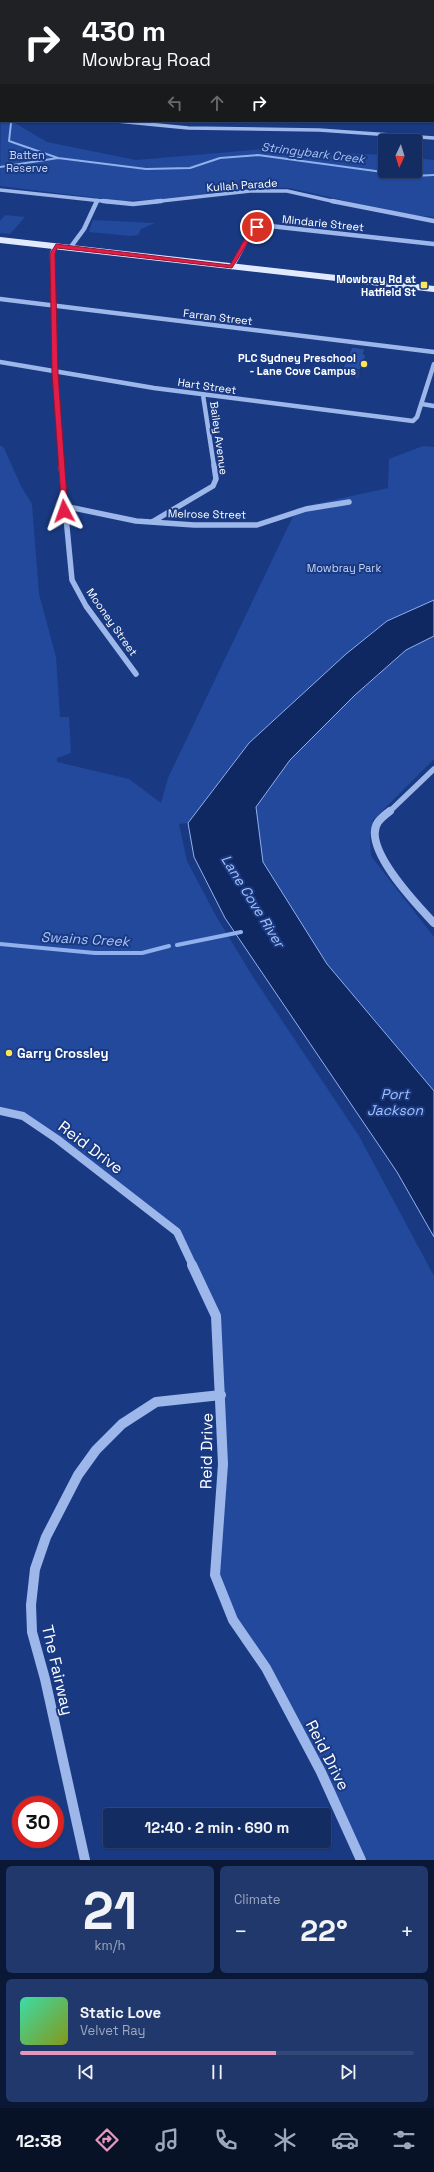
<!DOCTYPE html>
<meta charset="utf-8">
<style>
body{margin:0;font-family:"Space Grotesk",sans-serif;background:#20386b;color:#f1f3f6;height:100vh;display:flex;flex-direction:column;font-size:15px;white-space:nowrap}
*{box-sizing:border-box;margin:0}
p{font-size:13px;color:#9da7be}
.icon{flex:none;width:22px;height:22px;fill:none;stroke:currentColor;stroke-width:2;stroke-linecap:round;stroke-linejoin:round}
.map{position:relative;height:1860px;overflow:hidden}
.drawer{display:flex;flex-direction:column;gap:6px;padding:6px;background:#0a1836;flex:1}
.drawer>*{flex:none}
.top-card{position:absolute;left:0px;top:0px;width:434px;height:122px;box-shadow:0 1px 3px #0004,0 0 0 1px #324877;background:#202124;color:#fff;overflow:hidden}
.needle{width:26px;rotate:184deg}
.tools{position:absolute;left:378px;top:134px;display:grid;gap:8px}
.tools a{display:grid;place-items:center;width:44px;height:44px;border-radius:4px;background:#132c62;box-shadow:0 1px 3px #0004,0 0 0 1px #324877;font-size:20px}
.speed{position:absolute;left:12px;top:1796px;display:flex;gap:8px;font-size:20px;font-weight:700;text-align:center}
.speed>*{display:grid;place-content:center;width:52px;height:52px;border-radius:50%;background:#132c62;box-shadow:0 1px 3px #0004,0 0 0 1px #324877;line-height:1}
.speed .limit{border:6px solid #d22;background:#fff;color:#111}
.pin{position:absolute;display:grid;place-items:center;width:34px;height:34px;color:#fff;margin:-17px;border:2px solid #fff;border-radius:50%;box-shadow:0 1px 4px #0007}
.me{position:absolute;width:44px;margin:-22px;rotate:356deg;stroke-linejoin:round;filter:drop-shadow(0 0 3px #0008)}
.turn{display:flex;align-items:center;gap:14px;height:84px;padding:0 16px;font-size:18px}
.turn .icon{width:52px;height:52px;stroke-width:2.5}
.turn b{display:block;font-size:28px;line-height:34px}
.lanes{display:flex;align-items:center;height:38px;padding:0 16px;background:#0003;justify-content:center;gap:20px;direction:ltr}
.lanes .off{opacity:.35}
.big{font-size:30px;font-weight:600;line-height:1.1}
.drawer .widget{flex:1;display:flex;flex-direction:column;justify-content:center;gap:6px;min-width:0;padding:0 14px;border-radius:6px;background:#20386b}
.drawer .dial{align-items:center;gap:0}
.dial b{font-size:52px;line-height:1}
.song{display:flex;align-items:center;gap:12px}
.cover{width:48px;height:48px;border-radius:6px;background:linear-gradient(135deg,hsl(160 70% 55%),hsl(70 70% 35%))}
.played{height:4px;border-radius:2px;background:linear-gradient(90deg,#e797bd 65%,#324877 65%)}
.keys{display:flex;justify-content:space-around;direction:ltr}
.heat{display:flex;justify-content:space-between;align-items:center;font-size:22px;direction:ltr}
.drawer .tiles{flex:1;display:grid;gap:6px;grid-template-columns:1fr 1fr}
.widget:last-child{grid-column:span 2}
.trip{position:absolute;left:103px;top:1808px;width:228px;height:40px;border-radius:4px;background:#132c62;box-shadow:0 1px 3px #0004,0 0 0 1px #324877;font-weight:600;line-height:40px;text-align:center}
.tabs{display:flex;height:64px;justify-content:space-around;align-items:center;background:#081227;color:#9da7be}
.tabs .icon{width:28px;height:28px}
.tabs .active{color:#e797bd}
.tabs b{font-size:18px;color:#f1f3f6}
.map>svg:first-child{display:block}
.green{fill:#22499c}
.water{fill:#102861;stroke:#90b0ee}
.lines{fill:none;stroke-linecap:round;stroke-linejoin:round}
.stream-far1{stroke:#90b0ee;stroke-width:2}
.stream{stroke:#90b0ee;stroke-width:4}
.minor-far4{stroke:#9eb7eb;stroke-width:3.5}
.minor-far3{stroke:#9eb7eb;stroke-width:4.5}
.minor-far2{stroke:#9eb7eb;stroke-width:5.5}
.minor-far1{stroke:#9eb7eb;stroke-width:8}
.minor{stroke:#9eb7eb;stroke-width:10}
.major-far1{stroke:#e2eaff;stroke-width:4.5}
.major{stroke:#e2eaff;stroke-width:6}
.wall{fill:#22438a}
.shaded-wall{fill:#1c3771}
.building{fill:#284ea1;stroke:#1c3771}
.route{fill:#e11d48;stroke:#92132f}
.poi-dot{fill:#fee459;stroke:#193a83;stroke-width:1.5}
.labels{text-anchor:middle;stroke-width:4;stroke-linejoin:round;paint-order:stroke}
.far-park-label{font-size:11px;fill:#c3d4f8;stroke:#193a83}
.far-street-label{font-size:11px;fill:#fff;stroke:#193a83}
.far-poi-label{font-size:11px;font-weight:bold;fill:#fff;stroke:#193a83;text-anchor:end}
.far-water-label{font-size:12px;font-style:italic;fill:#a9c1f3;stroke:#193a83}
.poi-label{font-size:13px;font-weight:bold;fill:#fff;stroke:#193a83;text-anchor:start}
.water-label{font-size:14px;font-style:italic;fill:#a9c1f3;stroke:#193a83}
.near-street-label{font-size:16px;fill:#fff;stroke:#193a83}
</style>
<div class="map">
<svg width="434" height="1860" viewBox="0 0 434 1860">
<rect width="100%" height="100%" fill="#193a83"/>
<path class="green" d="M1 90V121H16L15 123 47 142 136 160 264 149 385 155V171H415V158L434 160V217L407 215 290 188 253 187 173 199 122 201 0 186Z
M5 215 25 217 10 234 0 233V221Z
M93 220 155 223 141 229 138 235 131 236 89 232Z
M0 445 4 448 21 486 32 504 39 594 56 657 60 717H69L71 753 57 758V762L129 779 161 803 168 778 297 508 388 488 389 459 423 446 434 447V600L387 621 285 710 249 743 188 823 179 824 187 861 216 916 253 977 359 1136 434 1276V1860H361L321 1772 233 1620 215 1575 223 1464 216 1316 177 1232 23 1116 0 1111Z
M434 636V759L373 820 370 839 371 856 434 937V1091L327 964 263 862 256 807 290 760 355 695 406 650Z"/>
<path class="water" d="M434 600V636L406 650 355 695 290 760 256 807 263 862 327 964 434 1091V1237L397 1172 225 918 194 857 188 823 249 743 346 654 387 621Z"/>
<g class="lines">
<path class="stream-far1" d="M13 121 11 123 9 141 58 158
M0 167 58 158 146 169 190 168 220 158 258 155 412 176 434 175"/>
<path class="stream" d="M0 944 95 953H142L169 946
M177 945 241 932"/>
<path class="minor-far4" d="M0 0 5 1
M295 0 297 1
M117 121 188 128 319 130 434 138
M0 190 112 202
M152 202 250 191H287L336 202"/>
<path class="minor-far3" d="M103 201 133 204 161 201
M332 201 434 221
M55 246 52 254 55 373 61 466
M70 248 84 229 97 201
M232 267 252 230 257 227 270 226 434 244
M0 299 434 352
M0 362 154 388 413 421 417 417 434 364
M203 395 214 466
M422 404 434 406"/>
<path class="minor-far2" d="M61 465 72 580 86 606 136 674
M64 506 136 521 194 525H257L306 509 349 502
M152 522 213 486 216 479 214 465
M389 812 434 769"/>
<path class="minor-far1" d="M390 811C386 814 381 818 378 822 361 847 417 905 434 923
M0 1111 23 1116 57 1139 177 1232 193 1266"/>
<path class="minor" d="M192 1265 216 1316 223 1464 215 1575 233 1620 266 1668 321 1772 361 1860
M85 1860 45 1679 32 1632 31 1605 35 1569 46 1537 78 1475 96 1450 122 1424 156 1402 221 1395"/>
<path class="major-far1" d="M171 1 180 0"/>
<path class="major" d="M0 240 434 289"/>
</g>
<path class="wall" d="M364 354 366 355 365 362 359 378 342 375 343 368Z"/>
<path class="shaded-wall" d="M366 355 365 362 359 378 360 370Z"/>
<path class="building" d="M352 347 365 349 363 354 366 355 360 370 343 368Z"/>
<path class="route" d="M257 225 260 227 255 231 232 268 57 248 55 254 58 373 68 511 62 512 52 373 50 254 56 244 230 265 250 230Z"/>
<g class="poi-dot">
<rect x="420" y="281" width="8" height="8" rx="2"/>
<circle cx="364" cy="364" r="4"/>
<circle cx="9" cy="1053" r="4"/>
</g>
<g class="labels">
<g class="far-park-label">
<text x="27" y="159">Batten<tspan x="27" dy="13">Reserve</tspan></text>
<text x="344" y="572">Mowbray Park</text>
</g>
<g class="far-street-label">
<text transform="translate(242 185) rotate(-4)" y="4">Kullah Parade</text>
<text transform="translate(323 223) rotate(6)" y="4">Mindarie Street</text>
<text transform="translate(218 317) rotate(7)" y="4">Farran Street</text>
<text transform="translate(207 386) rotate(8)" y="4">Hart Street</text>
<text transform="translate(219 438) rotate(82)" y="4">Bailey Avenue</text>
<text transform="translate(207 514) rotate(1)" y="4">Melrose Street</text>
<text transform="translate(112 622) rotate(55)" y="4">Mooney Street</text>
</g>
<g class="far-poi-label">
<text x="416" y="283">Mowbray Rd at<tspan x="416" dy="13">Hatfield St</tspan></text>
<text x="356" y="362">PLC Sydney Preschool<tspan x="356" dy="13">- Lane Cove Campus</tspan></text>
</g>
<g class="far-water-label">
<text transform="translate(313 153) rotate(7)" y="4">Stringybark Creek</text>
</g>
<g class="poi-label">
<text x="17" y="1058">Garry Crossley</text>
</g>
<g class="water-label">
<text transform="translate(253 901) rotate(58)" y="5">Lane Cove River</text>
<text transform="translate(85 939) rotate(3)" y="5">Swains Creek</text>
<text x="395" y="1099">Port<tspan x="395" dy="16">Jackson</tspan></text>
</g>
<g class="near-street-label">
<text transform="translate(91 1147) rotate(37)" y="6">Reid Drive</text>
<text transform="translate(206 1451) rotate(-89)" y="6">Reid Drive</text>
<text transform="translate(58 1670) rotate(77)" y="6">The Fairway</text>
<text transform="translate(328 1755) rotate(63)" y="6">Reid Drive</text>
</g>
</g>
</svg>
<div class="tools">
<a><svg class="needle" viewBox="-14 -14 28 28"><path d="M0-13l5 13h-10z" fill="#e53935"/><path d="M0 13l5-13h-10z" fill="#9da7be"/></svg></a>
</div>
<div class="speed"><div class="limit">30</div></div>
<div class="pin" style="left:257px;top:227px;background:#d93025"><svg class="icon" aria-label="arrive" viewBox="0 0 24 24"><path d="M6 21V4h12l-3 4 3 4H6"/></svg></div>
<svg class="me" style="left:64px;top:511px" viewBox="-20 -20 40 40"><path d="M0-17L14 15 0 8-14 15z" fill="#e11d48" stroke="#fff" stroke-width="4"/></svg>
<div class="trip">12:40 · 2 min · 690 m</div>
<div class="top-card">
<div class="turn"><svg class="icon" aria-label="right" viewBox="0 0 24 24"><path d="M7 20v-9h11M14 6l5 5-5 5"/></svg><div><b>430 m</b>Mowbray Road</div></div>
<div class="lanes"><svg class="icon off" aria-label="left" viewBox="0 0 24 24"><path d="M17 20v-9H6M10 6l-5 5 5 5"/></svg><svg class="icon off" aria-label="ahead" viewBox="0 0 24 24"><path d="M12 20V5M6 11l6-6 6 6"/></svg><svg class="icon" aria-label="right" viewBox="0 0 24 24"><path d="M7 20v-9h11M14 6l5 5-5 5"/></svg></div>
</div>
</div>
<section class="drawer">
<div class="tiles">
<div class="widget dial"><b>21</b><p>km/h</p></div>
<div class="widget"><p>Climate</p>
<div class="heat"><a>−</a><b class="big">22°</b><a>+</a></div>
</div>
<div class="widget">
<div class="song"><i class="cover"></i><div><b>Static Love</b><p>Velvet Ray</p></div></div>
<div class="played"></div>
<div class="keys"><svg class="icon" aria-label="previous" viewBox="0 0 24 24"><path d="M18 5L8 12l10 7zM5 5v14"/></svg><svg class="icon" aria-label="pause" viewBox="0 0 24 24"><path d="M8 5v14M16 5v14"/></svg><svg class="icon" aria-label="next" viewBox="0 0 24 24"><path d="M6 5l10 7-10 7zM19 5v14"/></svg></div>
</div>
</div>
</section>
<nav class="tabs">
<b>12:38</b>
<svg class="icon active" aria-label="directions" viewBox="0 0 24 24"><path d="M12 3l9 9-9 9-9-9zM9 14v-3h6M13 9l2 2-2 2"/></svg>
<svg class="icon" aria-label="music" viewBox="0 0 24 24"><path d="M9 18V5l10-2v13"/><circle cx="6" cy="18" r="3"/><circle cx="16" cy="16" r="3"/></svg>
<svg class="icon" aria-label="phone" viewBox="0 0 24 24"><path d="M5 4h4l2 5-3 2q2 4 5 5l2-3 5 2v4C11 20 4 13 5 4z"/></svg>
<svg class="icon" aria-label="climate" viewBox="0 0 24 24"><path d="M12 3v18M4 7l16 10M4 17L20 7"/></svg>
<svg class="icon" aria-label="car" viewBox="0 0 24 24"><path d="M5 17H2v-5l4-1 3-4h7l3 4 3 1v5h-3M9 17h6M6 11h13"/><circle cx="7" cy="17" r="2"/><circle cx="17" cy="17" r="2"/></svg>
<svg class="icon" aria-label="filters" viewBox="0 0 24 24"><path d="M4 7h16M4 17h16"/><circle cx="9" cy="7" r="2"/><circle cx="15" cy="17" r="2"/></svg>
</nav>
